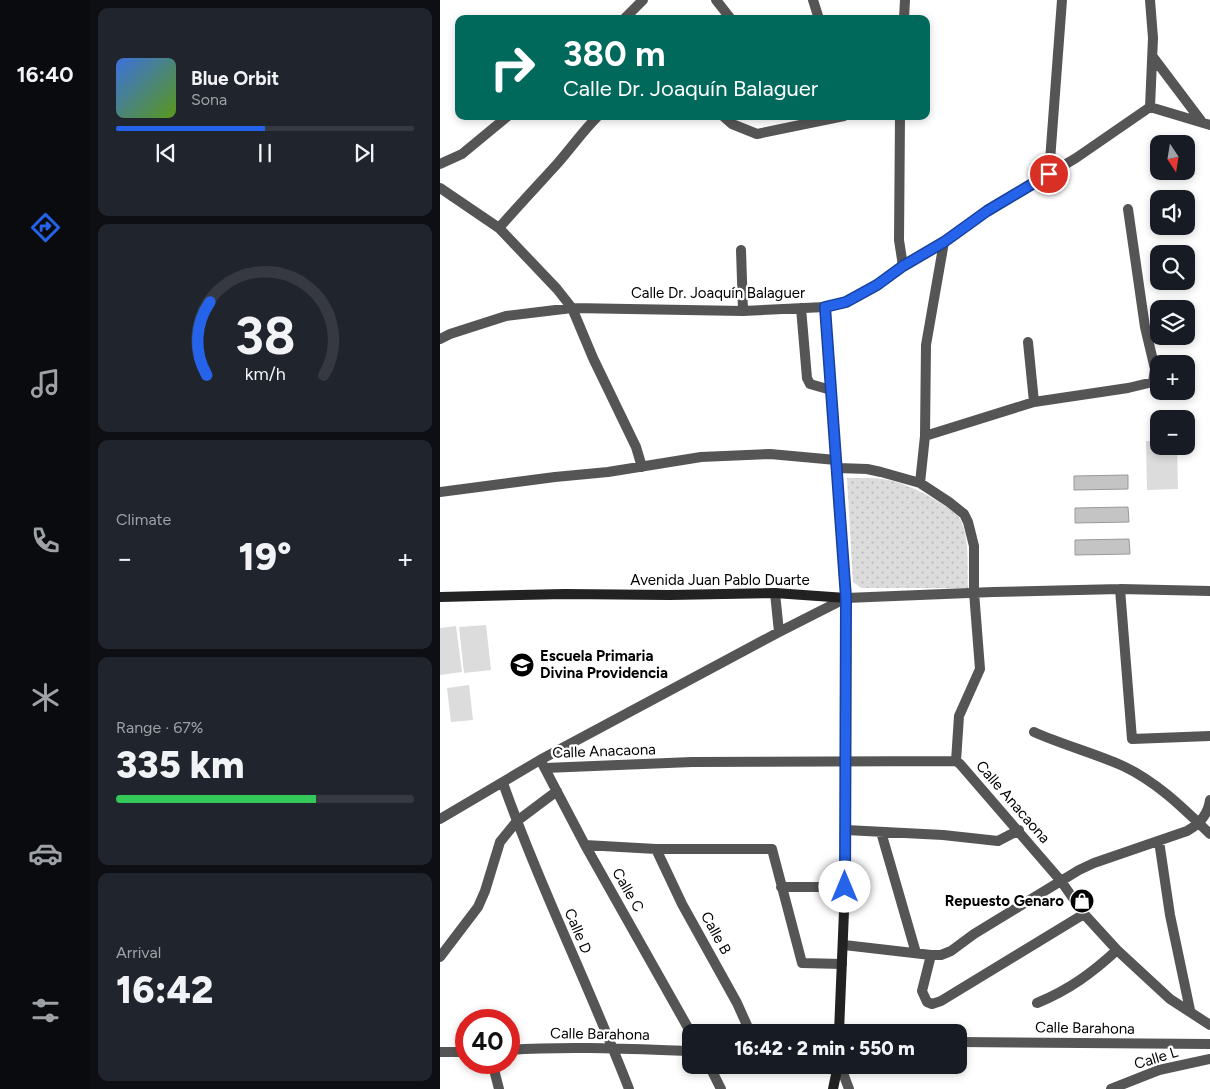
<!DOCTYPE html>
<meta charset="utf-8">
<style>
body{margin:0;font-family:Figtree,sans-serif;background:#20242c;color:#f1f3f6;height:100vh;display:flex;flex-direction:column;font-size:19px;white-space:nowrap}
*{box-sizing:border-box;margin:0}
p{font-size:16px;color:#9ea1a6}
.icon{flex:none;width:28px;height:28px;fill:none;stroke:currentColor;stroke-width:2;stroke-linecap:round;stroke-linejoin:round}
.map{position:relative;flex:1;overflow:hidden}
.sheet{display:flex;flex-direction:column;gap:8px;padding:8px;background:#0d0f14;width:350px}
.sheet>*{flex:none}
.guide{position:absolute;left:15px;top:15px;width:475px;height:105px;border-radius:10px;box-shadow:0 2px 8px #0003;background:#00695c;color:#fff;overflow:hidden}
.needle{width:32px;rotate:168deg}
.buttons{position:absolute;left:710px;top:135px;display:grid;gap:10px}
.buttons a{display:grid;place-items:center;width:45px;height:45px;border-radius:10px;background:#171b24;box-shadow:0 2px 8px #0003;font-size:25px}
.speed{position:absolute;left:15px;top:1009px;display:flex;gap:10px;font-size:25px;font-weight:700;text-align:center}
.speed>*{display:grid;place-content:center;width:65px;height:65px;border-radius:50%;background:#171b24;box-shadow:0 2px 8px #0003;line-height:1}
.speed .limit{border:8px solid #d22;background:#fff;color:#111}
.pin{position:absolute;display:grid;place-items:center;width:42px;height:42px;color:#fff;margin:-21px;border:2px solid #fff;border-radius:50%;box-shadow:0 1px 5px #0007}
.me{position:absolute;width:55px;margin:-28px;rotate:0deg;stroke-linejoin:round;filter:drop-shadow(0 0 4px #0008)}
.turn{display:flex;align-items:center;gap:18px;height:105px;padding:0 25px;font-size:22px}
.turn .icon{width:65px;height:65px;stroke-width:2.5}
.turn b{display:block;font-size:35px;line-height:42px}
.big{font-size:38px;font-weight:800;line-height:1.1}
.sheet .card{flex:1;display:flex;flex-direction:column;justify-content:center;gap:8px;min-width:0;padding:0 18px;border-radius:10px;background:#20242c}
.sheet .dial{align-items:center;gap:0}
.dial svg{height:130px;overflow:visible;fill:none;stroke:#363941;stroke-width:7;stroke-linecap:round;text-anchor:middle}
.dial text{fill:#f1f3f6;stroke:none}
.song{display:flex;align-items:center;gap:15px}
.cover{width:60px;height:60px;border-radius:8px;background:linear-gradient(135deg,hsl(220 70% 55%),hsl(90 70% 35%))}
.played{height:5px;border-radius:2px;background:linear-gradient(90deg,#2563eb 50%,#363941 50%)}
.keys{display:flex;justify-content:space-around;direction:ltr}
.heat{display:flex;justify-content:space-between;align-items:center;font-size:28px;direction:ltr}
.charge{height:8px;border-radius:4px;background:linear-gradient(90deg,#34c759 67%,#363941 0)}
.trip{position:absolute;left:242px;top:1024px;width:285px;height:50px;border-radius:10px;background:#171b24;box-shadow:0 2px 8px #0003;font-weight:800;line-height:50px;text-align:center}
main{display:flex;flex:1;min-height:0}
.tab-bar{display:flex;flex-direction:column;width:90px;justify-content:space-around;align-items:center;background:#090b0e;color:#9ea1a6}
.tab-bar .icon{width:35px;height:35px}
.tab-bar .selected{color:#2563eb}
.tab-bar b{font-size:22px;color:#f1f3f6}
.map>svg:first-child{display:block}
.park{fill:url(#park-dots)}
.garden{fill:#dcdcdc}
.building{fill:#c4c4c4;stroke:#999}
.lines{fill:none;stroke-linecap:round;stroke-linejoin:round}
.street{stroke:#555;stroke-width:10}
.secondary{stroke:#222;stroke-width:10}
.route-casing{stroke:#184099;stroke-width:12}
.route{stroke:#2563eb;stroke-width:9}
.labels{text-anchor:middle;stroke-width:4.5;stroke-linejoin:round;paint-order:stroke}
.street-label{font-size:15px;fill:#000;stroke:#fff}
.poi-label{font-size:15px;font-weight:bold;fill:#000;stroke:#fff;text-anchor:start}
</style>
<main>
<nav class="tab-bar">
<b>16:40</b>
<svg class="icon selected" aria-label="directions" viewBox="0 0 24 24"><path d="M12 3l9 9-9 9-9-9zM9 14v-3h6M13 9l2 2-2 2"/></svg>
<svg class="icon" aria-label="music" viewBox="0 0 24 24"><path d="M9 18V5l10-2v13"/><circle cx="6" cy="18" r="3"/><circle cx="16" cy="16" r="3"/></svg>
<svg class="icon" aria-label="phone" viewBox="0 0 24 24"><path d="M5 4h4l2 5-3 2q2 4 5 5l2-3 5 2v4C11 20 4 13 5 4z"/></svg>
<svg class="icon" aria-label="climate" viewBox="0 0 24 24"><path d="M12 3v18M4 7l16 10M4 17L20 7"/></svg>
<svg class="icon" aria-label="car" viewBox="0 0 24 24"><path d="M5 17H2v-5l4-1 3-4h7l3 4 3 1v5h-3M9 17h6M6 11h13"/><circle cx="7" cy="17" r="2"/><circle cx="17" cy="17" r="2"/></svg>
<svg class="icon" aria-label="filters" viewBox="0 0 24 24"><path d="M4 7h16M4 17h16"/><circle cx="9" cy="7" r="2"/><circle cx="15" cy="17" r="2"/></svg>
</nav>
<section class="sheet">
<div class="card">
<div class="song"><i class="cover"></i><div><b>Blue Orbit</b><p>Sona</p></div></div>
<div class="played"></div>
<div class="keys"><svg class="icon" aria-label="previous" viewBox="0 0 24 24"><path d="M18 5L8 12l10 7zM5 5v14"/></svg><svg class="icon" aria-label="pause" viewBox="0 0 24 24"><path d="M8 5v14M16 5v14"/></svg><svg class="icon" aria-label="next" viewBox="0 0 24 24"><path d="M6 5l10 7-10 7zM19 5v14"/></svg></div>
</div>
<div class="card dial"><svg viewBox="0 0 100 80">
<path d="M14 69A42 42 0 1 1 86 69"/>
<path d="M14 69A42 42 0 0 1 16 24" stroke="#2563eb"/>
<text x="50" y="56" font-size="32" font-weight="700">38</text>
<text x="50" y="72" font-size="11">km/h</text>
</svg></div>
<div class="card"><p>Climate</p>
<div class="heat"><a>−</a><b class="big">19°</b><a>+</a></div>
</div>
<div class="card"><p>Range · 67%</p><b class="big">335 km</b><div class="charge"></div></div>
<div class="card"><p>Arrival</p><b class="big">16:42</b></div>
</section>
<div class="map">
<svg width="770" height="1089" viewBox="0 0 770 1089">
<defs>
<pattern id="park-dots" width="8" height="8" patternUnits="userSpaceOnUse" patternTransform="scale(1.25)"><rect width="8" height="8" fill="#dcdcdc"/><path d="M2 2h.1M6 6h.1" fill="none" stroke="#bbb" stroke-width="1.8" stroke-linecap="round"/></pattern>
</defs>
<rect width="100%" height="100%" fill="#fff"/>
<path class="park" d="M407 478C422 478 439 477 453 481 470 485 510 505 520 519 530 536 527 569 528 588H421L413 582Z"/>
<path class="garden" d="M706 441H719V446H737L738 489 707 490Z
M46 625 51 670 24 673 19 627Z
M16 626 22 672 0 675V628Z
M29 685 33 720 11 722 7 688Z"/>
<path class="building" d="M688 475V489L634 490V476Z
M688 507 689 522 635 523V508Z
M689 539 690 554 635 555V540Z"/>
<g class="lines">
<path class="street" d="M276 0 291 19
M373 0 379 19
M710 0 713 38 710 107
M184 19 203 0
M464 19 465 0
M713 57 762 122
M710 107 770 125
M283 116 292 124 317 134 404 116
M460 116 459 240 463 266
M0 164 22 154 68 116
M609 174 622 0
M0 188 59 228 117 289 132 308 153 358 196 447 202 467
M59 228C78 206 98 185 117 164 131 148 143 131 158 116
M301 250 303 311
M385 307 406 598
M361 308 367 378 370 384 391 390
M0 339 10 334 66 316 132 308 303 311 385 307 406 302 437 285 463 266 504 242 547 211 636 158 710 107
M588 342 594 402
M485 436 594 402 688 388 713 382 715 369 705 327 688 209
M398 468 427 469 441 472 480 483 509 502 524 514 528 522 534 546V592L540 669 519 716 516 761
M480 483 485 436 486 345 504 242
M0 492 115 477 168 472 261 457 330 454 396 460
M680 589 692 739 770 736
M335 593 339 632
M594 732C623 745 654 753 683 766 717 782 743 808 770 834
M103 765 145 845 251 1033
M105 768 252 762 516 761 520 764 621 881 644 914 677 950 730 999 770 1025
M63 783C100 887 149 986 189 1089
M0 819 100 760 339 632 406 598 553 592 680 589 770 591
M406 830 503 835 558 841 579 830
M441 832 476 953
M719 841 730 915 750 1010
M145 845 216 849H332L362 963 402 964
M216 849 242 904 297 1003 310 1032
M341 887H405
M404 945 491 955H501L511 951 534 934 639 870 654 863 747 831C760 824 768 815 770 800
M491 955 482 991 487 1002 492 1004 501 1001 644 914
M0 957 38 907 45 891 60 842 77 821 117 791
M597 1003C629 990 652 973 677 950
M519 1042 770 1044
M69 1050C130 1046 190 1049 251 1051
M0 1052H26
M52 1062 59 1089
M269 1065 281 1089
M400 1065 409 1089
M671 1089 719 1070 770 1059"/>
<path class="secondary" d="M0 597 125 594 230 595 335 593 406 598 405 887 399 1032
M393 1089 398 1065"/>
</g>
<g class="lines">
<defs>
<path id="route" d="M405 887 406 598 385 307 406 302 437 285 463 266 504 242 547 211 609 174"/>
</defs>
<use href="#route" class="route-casing"/>
<use href="#route" class="route"/>
</g>
<defs>
<symbol id="school-disc" viewBox="-11 -11 22 22"><circle r="9.5" fill="#000" stroke="#fff"/><path d="M0-5L7-2L0 1L-7-2ZM-4 1L0 2.5L4 1V4Q0 6-4 4Z" fill="#fff"/></symbol>
<symbol id="shop-disc" viewBox="-11 -11 22 22"><circle r="9.5" fill="#000" stroke="#fff"/><path d="M-5-2.5h2.3a2.7 3.5 0 0 1 5.4 0H5L5.5 6h-11ZM-1.5-2.5h3a1.5 2.3 0 0 0-3 0Z" fill="#fff"/></symbol>
</defs>
<g fill-rule="evenodd">
<use href="#school-disc" x="68" y="651" width="28" height="28"/>
<use href="#shop-disc" x="628" y="887" width="28" height="28"/>
</g>
<g class="labels">
<g class="street-label">
<text x="278" y="298">Calle Dr. Joaquín Balaguer</text>
<text x="280" y="585">Avenida Juan Pablo Duarte</text>
<text transform="translate(164 751) rotate(-2)" y="5">Calle Anacaona</text>
<text transform="translate(573 802) rotate(49)" y="5">Calle Anacaona</text>
<text transform="translate(188 890) rotate(60)" y="5">Calle C</text>
<text transform="translate(138 931) rotate(67)" y="5">Calle D</text>
<text transform="translate(276 933) rotate(61)" y="5">Calle B</text>
<text transform="translate(645 1028) rotate(1)" y="5">Calle Barahona</text>
<text transform="translate(160 1034) rotate(1)" y="5">Calle Barahona</text>
<text transform="translate(716 1058) rotate(-17)" y="5">Calle L</text>
</g>
<g class="poi-label">
<text x="100" y="661">Escuela Primaria<tspan x="100" dy="17">Divina Providencia</tspan></text>
<text x="624" y="906" text-anchor="end">Repuesto Genaro</text>
</g>
</g>
</svg>
<div class="buttons">
<a><svg class="needle" viewBox="-14 -14 28 28"><path d="M0-13l5 13h-10z" fill="#e53935"/><path d="M0 13l5-13h-10z" fill="#9ea1a6"/></svg></a>
<a><svg class="icon" aria-label="sound" viewBox="0 0 24 24"><path d="M4 9h4l5-4v14l-5-4H4zM17 9q2 3 0 6"/></svg></a>
<a><svg class="icon" aria-label="search" viewBox="0 0 24 24"><circle cx="10" cy="10" r="6"/><path d="M15 15l6 6"/></svg></a>
<a><svg class="icon" aria-label="layers" viewBox="0 0 24 24"><path d="M12 4l9 5-9 5-9-5zM3 14l9 5 9-5"/></svg></a>
<a>+</a>
<a>−</a>
</div>
<div class="speed"><div class="limit">40</div></div>
<div class="pin" style="left:609px;top:174px;background:#d93025"><svg class="icon" aria-label="arrive" viewBox="0 0 24 24"><path d="M6 21V4h12l-3 4 3 4H6"/></svg></div>
<svg class="me" style="left:405px;top:887px" viewBox="-20 -20 40 40"><circle r="19" fill="#fff"/><path d="M0-13L10 11 0 6-10 11z" fill="#2563eb"/></svg>
<div class="trip">16:42 · 2 min · 550 m</div>
<div class="guide">
<div class="turn"><svg class="icon" aria-label="right" viewBox="0 0 24 24"><path d="M7 20v-9h11M14 6l5 5-5 5"/></svg><div><b>380 m</b>Calle Dr. Joaquín Balaguer</div></div>
</div>
</div>
</main>
